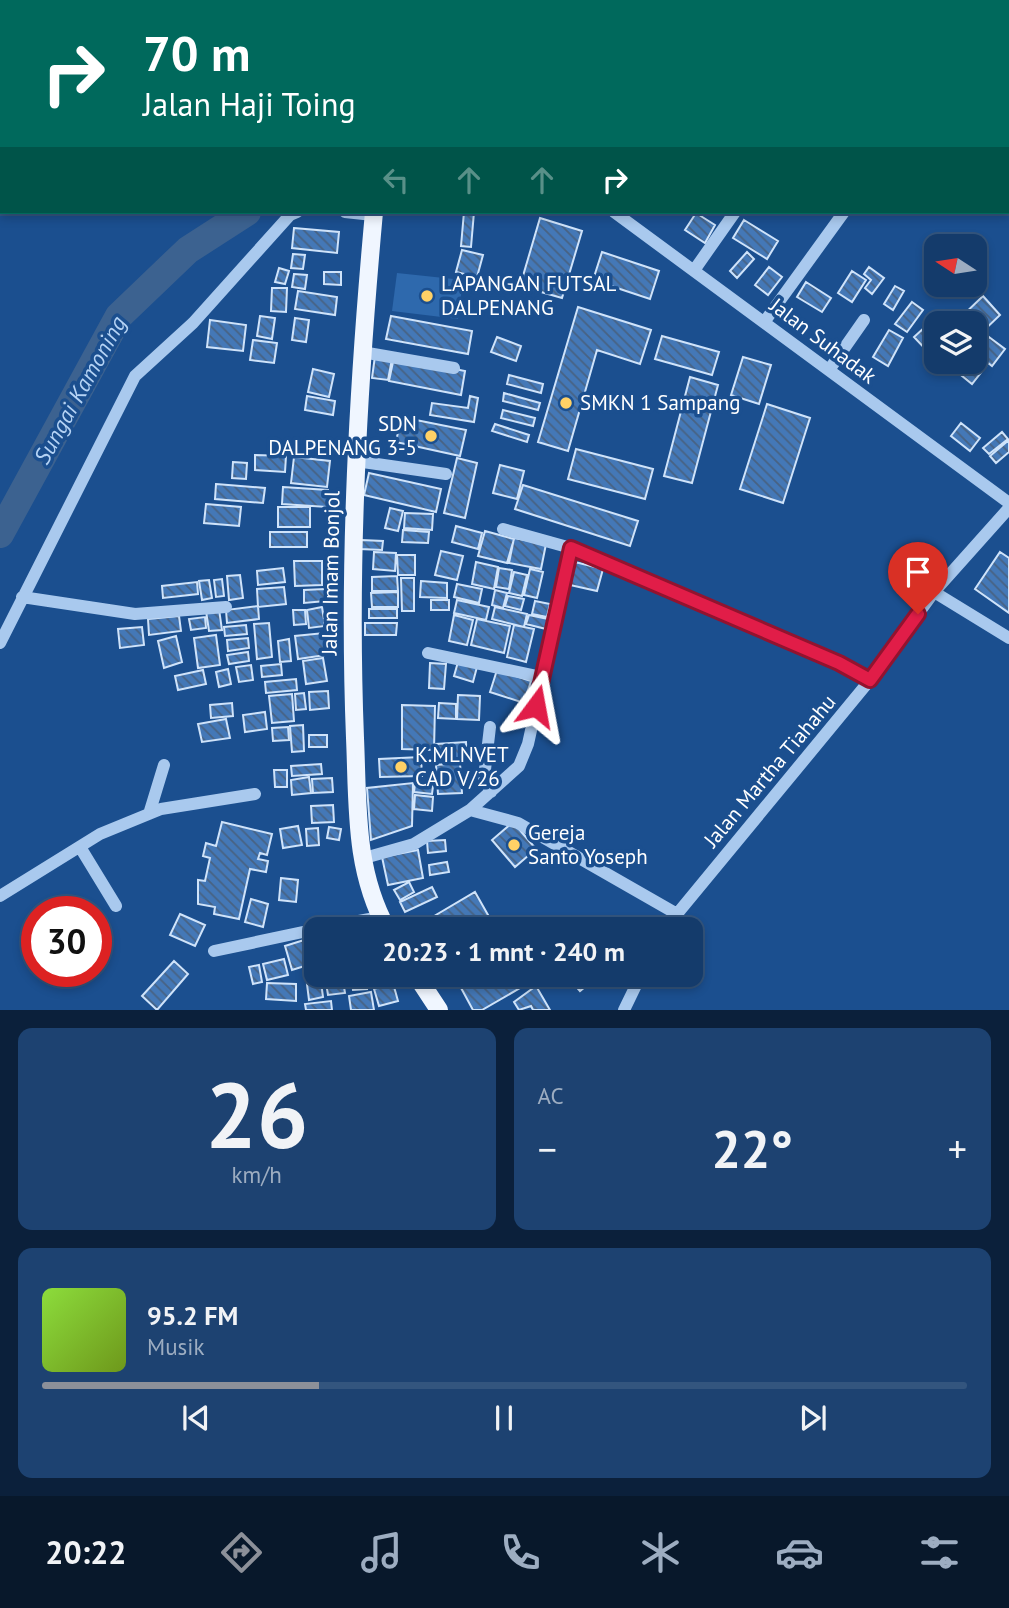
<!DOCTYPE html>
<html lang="id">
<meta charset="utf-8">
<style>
body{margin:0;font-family:"PT Sans",sans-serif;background:#1d4271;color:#f1f3f6;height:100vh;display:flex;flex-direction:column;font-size:26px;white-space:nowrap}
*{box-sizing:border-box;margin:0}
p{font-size:23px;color:#9dadc1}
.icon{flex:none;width:38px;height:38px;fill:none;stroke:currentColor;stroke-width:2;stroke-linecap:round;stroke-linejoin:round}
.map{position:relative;height:1010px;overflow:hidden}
.details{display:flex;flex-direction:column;gap:18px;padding:18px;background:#0b203b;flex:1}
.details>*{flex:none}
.hud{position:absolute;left:0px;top:0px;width:1010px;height:214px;box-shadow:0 4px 10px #0003,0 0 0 2px #33557e;background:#00695c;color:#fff;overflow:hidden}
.needle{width:46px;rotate:282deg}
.controls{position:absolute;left:924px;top:234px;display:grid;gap:14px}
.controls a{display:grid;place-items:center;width:63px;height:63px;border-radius:14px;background:#143b6b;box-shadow:0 4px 10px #0003,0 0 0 2px #33557e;font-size:35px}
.speed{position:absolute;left:21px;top:896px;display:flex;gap:14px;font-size:35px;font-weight:700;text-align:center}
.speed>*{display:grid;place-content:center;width:91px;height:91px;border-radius:50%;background:#143b6b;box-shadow:0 4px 10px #0003,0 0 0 2px #33557e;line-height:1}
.speed .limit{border:10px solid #d22;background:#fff;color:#111}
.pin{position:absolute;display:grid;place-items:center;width:60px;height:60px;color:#fff;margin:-72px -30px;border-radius:50% 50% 50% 0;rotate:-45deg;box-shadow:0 0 7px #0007}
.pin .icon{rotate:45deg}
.me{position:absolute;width:77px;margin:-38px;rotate:13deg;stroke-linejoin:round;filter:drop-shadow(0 0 5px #0008)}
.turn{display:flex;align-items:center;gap:24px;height:147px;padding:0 28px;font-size:32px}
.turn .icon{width:91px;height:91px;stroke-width:2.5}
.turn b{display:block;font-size:49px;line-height:60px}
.lanes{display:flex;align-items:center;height:66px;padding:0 28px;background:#0003;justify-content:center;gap:35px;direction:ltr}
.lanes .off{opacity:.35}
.big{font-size:52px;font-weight:600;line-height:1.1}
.details .widget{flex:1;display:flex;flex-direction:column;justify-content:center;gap:10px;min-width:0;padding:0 24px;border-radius:14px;background:#1d4271}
.details .dial{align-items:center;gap:0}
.dial b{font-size:91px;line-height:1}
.song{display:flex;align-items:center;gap:21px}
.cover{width:84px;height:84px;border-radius:10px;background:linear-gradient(135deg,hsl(90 70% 55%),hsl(80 70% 35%))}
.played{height:7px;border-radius:4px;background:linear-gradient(90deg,#8c9099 30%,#33557e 30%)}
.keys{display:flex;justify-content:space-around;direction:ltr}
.heat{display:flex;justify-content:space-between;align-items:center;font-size:38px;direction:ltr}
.details .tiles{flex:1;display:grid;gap:18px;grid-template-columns:1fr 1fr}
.widget:last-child{grid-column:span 2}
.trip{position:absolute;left:304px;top:917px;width:399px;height:70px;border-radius:14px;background:#143b6b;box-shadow:0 4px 10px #0003,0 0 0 2px #33557e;font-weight:600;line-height:70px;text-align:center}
.tabs{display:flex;height:112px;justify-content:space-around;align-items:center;background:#08182b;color:#9dadc1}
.tabs .icon{width:49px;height:49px}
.tabs .active{color:#8c9099}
.tabs b{font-size:32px;color:#f1f3f6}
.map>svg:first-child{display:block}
.green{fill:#2e69ad}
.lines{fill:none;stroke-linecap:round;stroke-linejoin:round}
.river{stroke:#3c6290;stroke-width:28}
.building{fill:url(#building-back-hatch);stroke:#cfe3fa;stroke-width:2}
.minor{stroke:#a9c9ee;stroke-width:12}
.major{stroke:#f0f6ff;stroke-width:18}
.route-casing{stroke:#92132f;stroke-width:18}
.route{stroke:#e11d48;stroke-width:12}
.poi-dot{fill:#ffd166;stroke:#1b4f8f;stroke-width:2.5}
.labels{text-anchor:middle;stroke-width:7;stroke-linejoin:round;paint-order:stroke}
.poi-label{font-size:21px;fill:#fff;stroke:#1b4f8f;text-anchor:start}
.street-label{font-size:21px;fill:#fff;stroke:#1b4f8f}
.water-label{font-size:23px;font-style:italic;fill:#b5d3f5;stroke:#1b4f8f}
</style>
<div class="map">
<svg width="1009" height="1010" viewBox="0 0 1009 1010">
<defs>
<pattern id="building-back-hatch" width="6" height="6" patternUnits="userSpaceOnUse" patternTransform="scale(1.75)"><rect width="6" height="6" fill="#4478b7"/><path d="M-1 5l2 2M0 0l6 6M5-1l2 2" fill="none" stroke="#486282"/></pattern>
</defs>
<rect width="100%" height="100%" fill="#1b4f8f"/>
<path class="green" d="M397 273 463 280 458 319 392 311Z"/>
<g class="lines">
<path class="river" d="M312 2 313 0
M0 534 119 316 188 250 247 212"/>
</g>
<path class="building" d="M464 212H474L471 247 461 246Z
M696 213 715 225 705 243 685 230Z
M540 218 582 231 562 298 520 286Z
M744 220 778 241 767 259 733 238Z
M294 228 339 232 337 253 292 248Z
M462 250 483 255 477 277 456 272Z
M602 252 659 271 650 299 593 280Z
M747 252 754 259 737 278 730 271Z
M293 254 305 255 303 269 291 268Z
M769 267 782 277 768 295 755 285Z
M869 267 884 278 872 294 865 288 871 280 864 274Z
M279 268 289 271 285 284 275 282Z
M852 271 866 280 852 302 838 293Z
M324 272H341V285L324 284Z
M294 274 307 275 305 289 292 287Z
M806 282 831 298 822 312 797 297Z
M895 286 904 291 893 310 884 304Z
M272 288H287L286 312 271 311Z
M298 291 337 297 335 315 295 309Z
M983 296 1000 315 975 339V324H960L957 321Z
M912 302 923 310 907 332 895 324Z
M578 307 651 330 640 364 597 350 568 451 538 442Z
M260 316 275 318 272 339 257 336Z
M391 316 472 331 468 354 386 339Z
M295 318 309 320 306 342 292 340Z
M210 320 246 325 243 351 207 347Z
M925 327 936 340V350L931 355 914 337Z
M889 330 903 338 888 366 873 357Z
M662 336 719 352 712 375 655 359Z
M497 337 521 346 516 361 491 352Z
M989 337 1005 349 992 366 977 354Z
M253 340 277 343 274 363 250 360Z
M375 356 392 359 388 380 372 378Z
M975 356 987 365 972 384 956 371 962 362H975Z
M394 357 465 371 461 395 389 381Z
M743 357 771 365 759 404 731 395Z
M313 369 334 374 329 397 308 392Z
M509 375 543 384 541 393 507 384Z
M690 377 718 385 692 483 664 476Z
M504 393 540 403 538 410 503 401Z
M307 396 335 401 333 415 305 410Z
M470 396 478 398 474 422 430 415 432 403 468 408Z
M767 404 810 418 783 503 740 489Z
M503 410 535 418 533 426 501 418Z
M401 417 466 430 460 456 396 442Z
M961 423 980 438 970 451 951 436Z
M495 424 529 435 527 442 492 431Z
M1002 432 1008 439 989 454 983 448Z
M1009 440V452L996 463 990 456Z
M576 449 653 469 645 499 568 479Z
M255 455 286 456 285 472 255 470Z
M294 457 330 461 327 487 291 483Z
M457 458 477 463 465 518 444 513Z
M233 462 247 463 246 479 232 478Z
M500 465 524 471 517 499 493 493Z
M369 473 441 489 436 512 364 495Z
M216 484 265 488 263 503 215 499Z
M523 485 638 521 630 546 515 509Z
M283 487 328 490 327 507 282 504Z
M206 504 241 507 239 526 204 523Z
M278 507H310V527H278Z
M390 508 403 511 398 531 385 528Z
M405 513 433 514 432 530 404 528Z
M456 526 482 533 478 549 452 542Z
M403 530 429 532 428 543 402 542Z
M485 531 514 539 507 563 478 556Z
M270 532H307V547H270Z
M514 538 546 544 541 569 509 563Z
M361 540 383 541 382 550 360 549Z
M441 551 463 556 457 580 435 575Z
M374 552 396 553 395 571 373 569Z
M1000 552 1009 558V613L975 589Z
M397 555H415V575H398Z
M294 561H322V585L295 586Z
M476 562 498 567 494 589 472 584Z
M575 562 603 569 597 591 570 585Z
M283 568 285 582 258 585 257 571Z
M499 568 512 570 509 589 496 587Z
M530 569 543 572 537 598 524 595Z
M514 572 527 575 522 596 509 593Z
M240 575 243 598 229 600 227 576Z
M397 576 398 591H372V577Z
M401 578H414V611H402Z
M222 579 224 596 216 597 214 580Z
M209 580 212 598 202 600 199 581Z
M421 581 447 583V598L420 597Z
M197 582 198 594 163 598 162 586Z
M457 584 482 589 479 603 454 597Z
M284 587 286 604 258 607 257 589Z
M325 589V601L304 603V590Z
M495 590 507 593 503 608 492 605Z
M398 592V607H372L371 593Z
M508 596 524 599 521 610 505 606Z
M431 600H449V610H431Z
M457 600 489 607 486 620 454 613Z
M535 601 550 604 547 617 532 614Z
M258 606 259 619 227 623 226 610Z
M322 607 325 626 309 628 307 610Z
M495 607 527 614 524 627 492 619Z
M219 609 222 630 209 631 206 611Z
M369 609H397V618H369Z
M293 610H305L306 624 294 625Z
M454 615 473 620 467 645 449 641Z
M529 615 548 619 546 629 526 624Z
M179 616 181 631 149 635 148 619Z
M205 617 206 628 191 630 189 619Z
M477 619 510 626 504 653 471 645Z
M269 623 272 657 257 659 254 624Z
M365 623H397L396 635H365Z
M246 625 247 634 225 636 224 627Z
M514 625 534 629 526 662 507 657Z
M142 627 144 645 120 648 118 629Z
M324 633 326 655 298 659 295 636Z
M216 635 220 665 198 668 194 638Z
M176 636 182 662 164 668 158 641Z
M248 638 249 648 228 651 227 640Z
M289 639 291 661 280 662 278 641Z
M248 652 249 661 229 664 227 655Z
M323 658 327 681 306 684 303 661Z
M458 662 477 667 473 682 454 676Z
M430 663 446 664 444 689 429 688Z
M281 664 282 675 262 677 261 666Z
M251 665 253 680 239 682 236 667Z
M228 669 231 684 219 687 216 672Z
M203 670 206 684 178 690 175 676Z
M497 670 531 681 524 703 490 692Z
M296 679 297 690 266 693 265 682Z
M328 691 329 708 310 710 309 692Z
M304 693 306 709 296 710 295 694Z
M292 694 294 721 272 723 269 696Z
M458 695 480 696 479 720 457 719Z
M232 703 233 716 211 718 210 705Z
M439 703 456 704V719L438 718Z
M402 705 435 706 434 750 402 749Z
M265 712 267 729 245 732 243 715Z
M226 719 230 738 202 742 198 724Z
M303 725 304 751 292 752 290 726Z
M288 727 289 740 273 741 272 728Z
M309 735H327V747H309Z
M466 742 467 759 436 761V744Z
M421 757 422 776 380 777 379 759Z
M460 763 462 793 438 794 436 765Z
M321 764 322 774 292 776 291 766Z
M274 770H287V787H275Z
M309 777 311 793 292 795 291 780Z
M332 778 333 792 313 793 312 779Z
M413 783 412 826 371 840 367 788Z
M415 784 433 786 432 794 414 792Z
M415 795 433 797 432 811 414 809Z
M333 805 334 822 312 823 311 806Z
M222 822 272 834 267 855 260 853 258 859 268 861 266 872 250 869 239 919 214 914 215 907 198 904V880L205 881 210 858 203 856 206 843 216 846Z
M513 822 536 849 515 867 492 840Z
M298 826 302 845 283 848 280 829Z
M329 827 341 829 339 840 327 838Z
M318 828 319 845 307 846 306 829Z
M445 840 446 851 428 853 427 841Z
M418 850 423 878 388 885 382 857Z
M447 862 449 872 430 875 429 865Z
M281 878 298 880 296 902 279 900Z
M409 882 414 892 400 900 394 890Z
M432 887 437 897 405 912 400 902Z
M475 892 496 929H428L424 922Z
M251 899 268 904 263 927 245 922Z
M180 914 205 925 195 946 170 935Z
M304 940 311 964 292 970 285 946Z
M284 959 288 975 267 980 263 964Z
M174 961 188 974 157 1010 142 996Z
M259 965 262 982 253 984 249 967Z
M454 975H521L527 984 482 1010H473Z
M566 975H604L605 977 594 986 591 982 580 991Z
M366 980 367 989 353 990 352 981Z
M343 981 345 993 328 995 326 983Z
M321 982 323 997 309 1000 307 984Z
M267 983 296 984V1001L266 999Z
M393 983 398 1001 379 1006 374 989Z
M536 986 550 1010H533L531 1006 519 1010 514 1002Z
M371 992 374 1010H351L349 996Z
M331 1001 332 1010H306L305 1004Z"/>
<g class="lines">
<path class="minor" d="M827 0V2
M956 0 958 2
M348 2V0
M657 2 658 0
M1008 49 1009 50
M345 212 373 215
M614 212 1009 503
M695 269 735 212
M765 321 844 212
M362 352 454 368
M829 370 864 320
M356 461 446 474
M503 529 571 548 839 663 870 680
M934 592 1009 638
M22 597 135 614 226 607
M0 643 135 376 193 323 290 215 297 212
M428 653 542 677
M490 727 484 778 491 792
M470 810 518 823 677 914
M149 814 164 765
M80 847 116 906
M361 859 414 844 470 810 519 766 528 744 571 548
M0 896 100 834 161 809 255 794
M317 929 380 917
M668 929 677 914 870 680 934 592 1009 508
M214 951 317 929
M624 1010 641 975"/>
<path class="major" d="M388 2V0
M374 212C358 387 348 562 355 738 358 805 354 869 387 929
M416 975 439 1010"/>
</g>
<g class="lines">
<defs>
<path id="route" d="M536 706 571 548 839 663 870 680 918 614"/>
</defs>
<use href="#route" class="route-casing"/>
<use href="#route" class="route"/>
</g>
<g class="poi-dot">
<circle cx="427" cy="296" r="7"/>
<circle cx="566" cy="403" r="7"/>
<circle cx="431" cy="436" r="7"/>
<circle cx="401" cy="767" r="7"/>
<circle cx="514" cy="845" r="7"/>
</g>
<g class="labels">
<g class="poi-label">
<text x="441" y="291">LAPANGAN FUTSAL<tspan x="441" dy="24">DALPENANG</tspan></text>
<text x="580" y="410">SMKN 1 Sampang</text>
<text x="417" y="431" text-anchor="end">SDN<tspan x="417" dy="24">DALPENANG 3-5</tspan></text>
<text x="415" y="762">K.MLNVET<tspan x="415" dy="24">CAD V/26</tspan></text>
<text x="528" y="840">Gereja<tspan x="528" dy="24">Santo Yoseph</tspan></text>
</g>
<g class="street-label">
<text transform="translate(823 341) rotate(37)" y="7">Jalan Suhadak</text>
<text transform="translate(331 573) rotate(-89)" y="7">Jalan Imam Bonjol</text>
<text transform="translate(770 771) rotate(-50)" y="7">Jalan Martha Tiahahu</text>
</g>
<g class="water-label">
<text transform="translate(80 390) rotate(-61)" y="8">Sungai Kamoning</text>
</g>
</g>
</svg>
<div class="controls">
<a><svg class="needle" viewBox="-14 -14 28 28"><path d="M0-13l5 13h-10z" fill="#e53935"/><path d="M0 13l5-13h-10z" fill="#9dadc1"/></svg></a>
<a><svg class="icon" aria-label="layers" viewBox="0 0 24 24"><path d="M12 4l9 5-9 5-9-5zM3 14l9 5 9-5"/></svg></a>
</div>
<div class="speed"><div class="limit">30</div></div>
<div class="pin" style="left:918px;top:614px;background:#d93025"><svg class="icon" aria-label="arrive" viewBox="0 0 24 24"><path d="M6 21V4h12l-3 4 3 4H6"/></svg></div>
<svg class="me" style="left:536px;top:706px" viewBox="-20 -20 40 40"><path d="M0-17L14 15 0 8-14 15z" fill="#e11d48" stroke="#fff" stroke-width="4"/></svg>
<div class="trip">20:23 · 1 mnt · 240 m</div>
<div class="hud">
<div class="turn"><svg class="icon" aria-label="right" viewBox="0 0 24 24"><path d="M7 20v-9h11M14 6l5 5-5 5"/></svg><div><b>70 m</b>Jalan Haji Toing</div></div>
<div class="lanes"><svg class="icon off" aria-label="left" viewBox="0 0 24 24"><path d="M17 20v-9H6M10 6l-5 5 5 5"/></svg><svg class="icon off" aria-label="ahead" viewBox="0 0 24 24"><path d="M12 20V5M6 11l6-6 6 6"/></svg><svg class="icon off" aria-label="ahead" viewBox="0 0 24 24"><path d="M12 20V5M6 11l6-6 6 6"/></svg><svg class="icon" aria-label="right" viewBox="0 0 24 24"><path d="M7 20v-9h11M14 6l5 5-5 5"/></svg></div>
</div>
</div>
<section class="details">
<div class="tiles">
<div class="widget dial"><b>26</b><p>km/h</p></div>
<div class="widget"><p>AC</p>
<div class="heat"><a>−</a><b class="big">22°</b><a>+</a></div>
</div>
<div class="widget">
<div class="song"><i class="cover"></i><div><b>95.2 FM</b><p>Musik</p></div></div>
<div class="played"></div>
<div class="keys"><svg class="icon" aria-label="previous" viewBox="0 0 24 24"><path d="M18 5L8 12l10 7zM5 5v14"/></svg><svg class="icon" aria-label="pause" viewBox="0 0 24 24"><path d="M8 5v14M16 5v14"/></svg><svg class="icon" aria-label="next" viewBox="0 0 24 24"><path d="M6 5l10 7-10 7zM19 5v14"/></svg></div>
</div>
</div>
</section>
<nav class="tabs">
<b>20:22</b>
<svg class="icon active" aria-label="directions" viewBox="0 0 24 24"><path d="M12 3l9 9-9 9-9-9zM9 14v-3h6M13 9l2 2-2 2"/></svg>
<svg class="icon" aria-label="music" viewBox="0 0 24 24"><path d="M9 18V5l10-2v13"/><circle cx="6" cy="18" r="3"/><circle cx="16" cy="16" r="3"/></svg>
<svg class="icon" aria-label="phone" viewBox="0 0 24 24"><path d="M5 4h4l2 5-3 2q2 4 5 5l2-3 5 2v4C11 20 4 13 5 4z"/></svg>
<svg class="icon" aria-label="climate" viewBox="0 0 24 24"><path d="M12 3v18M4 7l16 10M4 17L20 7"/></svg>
<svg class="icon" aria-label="car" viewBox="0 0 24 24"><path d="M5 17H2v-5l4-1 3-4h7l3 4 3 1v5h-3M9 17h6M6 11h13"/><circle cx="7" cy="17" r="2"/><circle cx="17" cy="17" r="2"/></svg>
<svg class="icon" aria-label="filters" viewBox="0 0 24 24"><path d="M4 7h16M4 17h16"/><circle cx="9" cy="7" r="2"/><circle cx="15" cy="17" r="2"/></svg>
</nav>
